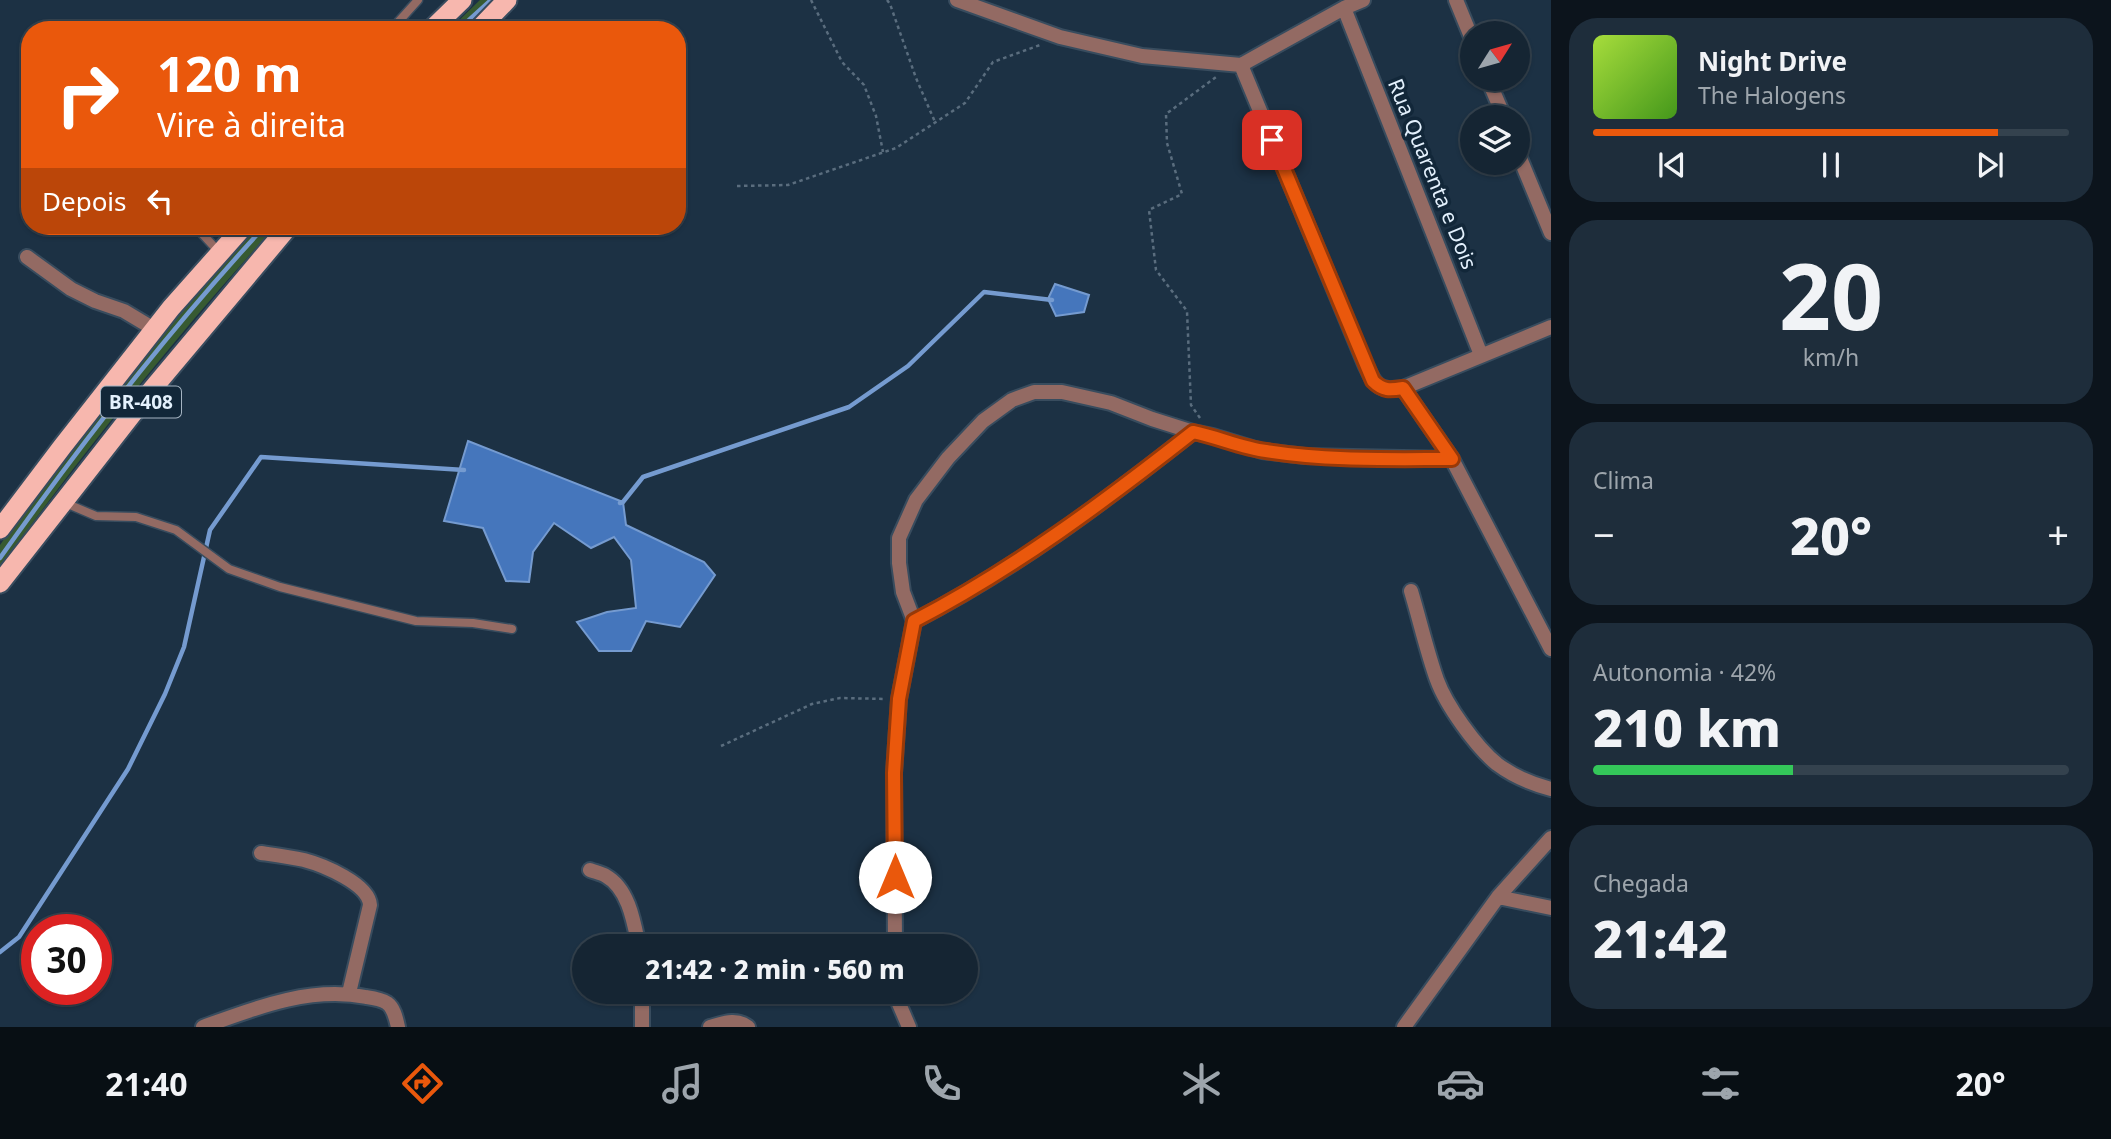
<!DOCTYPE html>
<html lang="pt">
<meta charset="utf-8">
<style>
body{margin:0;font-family:"Noto Sans",sans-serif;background:#1e2d3b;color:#f1f3f6;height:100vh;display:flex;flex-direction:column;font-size:26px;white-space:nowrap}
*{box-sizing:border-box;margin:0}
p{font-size:23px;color:#9da5ac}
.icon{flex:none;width:38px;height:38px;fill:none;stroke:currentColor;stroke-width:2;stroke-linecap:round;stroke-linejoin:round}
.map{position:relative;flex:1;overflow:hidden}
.side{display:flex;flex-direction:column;gap:18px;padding:18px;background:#0c141c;width:560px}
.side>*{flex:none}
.banner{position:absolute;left:21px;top:21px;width:665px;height:214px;border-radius:28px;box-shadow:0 2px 5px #0004,0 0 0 2px #34424e;background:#ea580c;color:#fff;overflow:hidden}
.needle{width:46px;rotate:53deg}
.fabs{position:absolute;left:1460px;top:21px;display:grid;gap:14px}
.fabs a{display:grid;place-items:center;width:70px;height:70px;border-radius:50%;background:#152533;box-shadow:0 2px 5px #0004,0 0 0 2px #34424e;font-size:35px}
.speed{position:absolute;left:21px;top:914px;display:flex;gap:14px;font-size:35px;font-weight:700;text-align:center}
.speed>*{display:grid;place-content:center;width:91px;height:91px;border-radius:50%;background:#152533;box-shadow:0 2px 5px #0004,0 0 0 2px #34424e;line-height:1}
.speed .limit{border:10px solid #d22;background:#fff;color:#111}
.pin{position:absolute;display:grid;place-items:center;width:60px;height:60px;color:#fff;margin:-30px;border-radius:14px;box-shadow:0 4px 10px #0006}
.me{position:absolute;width:77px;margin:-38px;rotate:0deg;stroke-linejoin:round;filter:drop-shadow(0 0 5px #0008)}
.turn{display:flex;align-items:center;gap:24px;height:147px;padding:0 21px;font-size:32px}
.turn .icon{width:91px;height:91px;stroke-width:2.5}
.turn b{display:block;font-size:49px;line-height:60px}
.then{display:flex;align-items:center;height:66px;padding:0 21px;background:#0003;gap:14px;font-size:26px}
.big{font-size:52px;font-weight:800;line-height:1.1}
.side .widget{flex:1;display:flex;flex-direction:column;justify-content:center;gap:10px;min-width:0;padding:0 24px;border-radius:28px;background:#1e2d3b}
.side .dial{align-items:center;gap:0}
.dial b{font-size:91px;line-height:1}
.song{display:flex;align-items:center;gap:21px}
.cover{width:84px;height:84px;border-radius:10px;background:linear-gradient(135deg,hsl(80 70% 55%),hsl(100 70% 35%))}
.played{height:7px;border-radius:4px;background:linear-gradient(90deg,#ea580c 85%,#34424e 85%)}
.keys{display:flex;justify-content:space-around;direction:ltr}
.heat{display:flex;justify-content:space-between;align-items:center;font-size:38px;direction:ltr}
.charge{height:10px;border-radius:5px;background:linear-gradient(90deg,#34c759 42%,#34424e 0)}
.trip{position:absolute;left:572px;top:934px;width:406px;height:70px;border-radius:35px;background:#152533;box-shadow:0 2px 5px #0004,0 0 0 2px #34424e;font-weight:800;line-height:70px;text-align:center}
.tabs{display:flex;height:112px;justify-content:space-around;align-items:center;background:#080f14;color:#9da5ac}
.tabs .icon{width:49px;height:49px}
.tabs .active{color:#ea580c}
.tabs b{font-size:32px;color:#f1f3f6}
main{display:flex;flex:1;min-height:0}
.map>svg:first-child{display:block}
.green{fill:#375a32}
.water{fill:#4576bc;stroke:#759bd0;stroke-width:2}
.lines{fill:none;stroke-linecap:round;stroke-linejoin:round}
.stream{stroke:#759bd0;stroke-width:4.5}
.service-casing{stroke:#384c5e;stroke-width:11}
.minor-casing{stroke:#384c5e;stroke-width:18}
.trunk-casing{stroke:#384c5e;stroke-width:23}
.path{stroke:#5a6d7e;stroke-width:2.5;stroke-dasharray:3.5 3.5;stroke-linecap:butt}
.service{stroke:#936a63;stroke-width:8}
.minor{stroke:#936a63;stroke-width:14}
.trunk{stroke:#f7b7ae;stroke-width:19}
.route-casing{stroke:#983908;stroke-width:18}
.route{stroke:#ea580c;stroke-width:12}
.labels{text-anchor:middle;stroke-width:7;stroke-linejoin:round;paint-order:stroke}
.shield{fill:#122739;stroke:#a5b4c2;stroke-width:2}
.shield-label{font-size:19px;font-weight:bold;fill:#e4f1fd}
.street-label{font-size:21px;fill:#e4f1fd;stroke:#122739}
</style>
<main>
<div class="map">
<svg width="1551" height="1027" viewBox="0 0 1551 1027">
<rect width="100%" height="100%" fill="#1c3144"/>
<path class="green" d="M480 0H500L470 30H449Z
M256 226H276C177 334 86 449 0 567V545L14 525 153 343Z"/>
<path class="water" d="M1055 284 1089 295 1084 312 1056 316 1048 299Z
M468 441 623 502 626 525 704 562 715 575 680 627 646 621 631 651H599L577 622 607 612 636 608 631 560 614 537 591 548 554 523 533 552 529 582 506 581 483 528 444 521Z"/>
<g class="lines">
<path class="stream" d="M458 30 491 0
M620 503 623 502 643 477 849 407 908 366 984 292 1052 300
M0 558C82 442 169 330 265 226
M0 952 19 937 128 769 165 694 184 647 210 530 261 457 464 470"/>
<defs>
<path id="service" d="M391 30 418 0
M195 226 219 252
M63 502 96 516 136 517 176 530 229 569 280 587 416 621 473 623 512 629"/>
<path id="minor" d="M957 0 1060 37 1142 56 1241 65 1344 8 1363 0
M1456 0 1472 39
M1344 8 1481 355
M1241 65 1365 364C1375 385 1378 392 1403 388L1551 327
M1488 79 1504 117
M1517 151 1551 233
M27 257 71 289 95 301 124 311 154 329
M1403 388 1452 459 1551 649
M1411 591C1420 621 1427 652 1437 680 1446 705 1476 747 1497 764 1513 776 1532 784 1551 789
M914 621C1014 570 1104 502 1193 432
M261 853C275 855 290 857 304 860 323 865 369 884 370 905L349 993
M590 870C595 872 601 873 606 876 629 889 634 923 639 947
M1498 897 1551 908
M895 947 894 773 899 699 914 621 903 592 899 563V538L916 500 948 458 983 421 1012 400 1034 392H1062L1111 403 1152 419 1193 432 1213 436 1262 451 1305 456 1452 459
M642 992V1027
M897 992V999L909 1027
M203 1027C255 1008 310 986 366 997 373 998 381 999 387 1003 394 1008 396 1018 398 1027
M710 1027C724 1023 736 1018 748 1027
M1404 1027 1498 897 1551 838"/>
<path id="trunk" d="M431 30 462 0
M478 30 507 0
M0 529 62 447 171 308 244 226
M0 583 144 399 289 226"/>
</defs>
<use href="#service" class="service-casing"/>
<use href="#minor" class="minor-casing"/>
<use href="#trunk" class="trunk-casing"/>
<path class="path" d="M811 0 842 62 864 85 876 116 883 152
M887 0 890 4 916 78 935 122
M737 186 788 185 896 148 965 103 993 62 1040 45
M1200 418 1191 405 1187 311 1156 270 1149 210 1182 194 1167 143 1166 114 1216 77
M721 746 812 704 840 698 886 699"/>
<use href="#service" class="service"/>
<use href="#minor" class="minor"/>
<use href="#trunk" class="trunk"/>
</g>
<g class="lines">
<defs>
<path id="route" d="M895 877 894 773 899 699 914 621C1014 569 1104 502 1193 432 1218 437 1242 448 1266 451 1327 461 1390 459 1452 459L1403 388C1390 390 1383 391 1373 381L1272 140"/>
</defs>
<use href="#route" class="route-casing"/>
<use href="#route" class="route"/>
</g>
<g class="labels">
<rect class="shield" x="101" y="386.5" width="80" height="31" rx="5"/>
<g class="shield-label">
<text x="141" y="409">BR-408</text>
</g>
<g class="street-label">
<text transform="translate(1432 174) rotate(68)" y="7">Rua Quarenta e Dois</text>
</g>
</g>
</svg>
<div class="fabs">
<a><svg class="needle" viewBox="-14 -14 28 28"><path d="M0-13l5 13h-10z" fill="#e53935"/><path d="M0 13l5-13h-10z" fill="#9da5ac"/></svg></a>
<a><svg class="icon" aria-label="layers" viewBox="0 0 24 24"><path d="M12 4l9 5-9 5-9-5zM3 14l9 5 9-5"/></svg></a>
</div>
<div class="speed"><div class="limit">30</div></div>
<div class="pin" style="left:1272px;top:140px;background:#d93025"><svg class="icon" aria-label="arrive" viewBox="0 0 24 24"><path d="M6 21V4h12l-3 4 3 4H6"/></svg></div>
<svg class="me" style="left:895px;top:877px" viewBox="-20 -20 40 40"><circle r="19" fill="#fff"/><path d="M0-13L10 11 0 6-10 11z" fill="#ea580c"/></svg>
<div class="trip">21:42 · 2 min · 560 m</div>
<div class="banner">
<div class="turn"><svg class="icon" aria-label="right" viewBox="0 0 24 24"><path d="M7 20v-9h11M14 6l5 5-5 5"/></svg><div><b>120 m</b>Vire à direita</div></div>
<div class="then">Depois<svg class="icon" aria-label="left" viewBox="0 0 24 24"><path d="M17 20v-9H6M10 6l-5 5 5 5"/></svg></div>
</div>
</div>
<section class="side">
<div class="widget">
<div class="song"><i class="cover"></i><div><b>Night Drive</b><p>The Halogens</p></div></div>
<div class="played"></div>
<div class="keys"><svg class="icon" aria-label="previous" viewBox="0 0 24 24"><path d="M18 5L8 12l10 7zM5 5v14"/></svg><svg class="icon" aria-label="pause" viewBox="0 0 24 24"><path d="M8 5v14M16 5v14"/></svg><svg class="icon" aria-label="next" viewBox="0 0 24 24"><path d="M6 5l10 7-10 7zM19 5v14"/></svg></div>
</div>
<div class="widget dial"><b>20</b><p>km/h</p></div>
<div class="widget"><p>Clima</p>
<div class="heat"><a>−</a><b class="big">20°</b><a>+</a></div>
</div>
<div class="widget"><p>Autonomia · 42%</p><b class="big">210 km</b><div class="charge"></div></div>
<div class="widget"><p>Chegada</p><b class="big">21:42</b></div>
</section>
</main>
<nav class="tabs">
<b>21:40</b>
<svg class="icon active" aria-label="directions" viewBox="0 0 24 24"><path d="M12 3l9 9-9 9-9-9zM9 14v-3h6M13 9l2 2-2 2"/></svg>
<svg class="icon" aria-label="music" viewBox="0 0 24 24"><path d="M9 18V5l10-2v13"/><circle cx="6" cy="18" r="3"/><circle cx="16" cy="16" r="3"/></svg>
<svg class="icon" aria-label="phone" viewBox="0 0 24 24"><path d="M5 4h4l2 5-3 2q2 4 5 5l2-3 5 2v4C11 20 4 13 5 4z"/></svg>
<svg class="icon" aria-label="climate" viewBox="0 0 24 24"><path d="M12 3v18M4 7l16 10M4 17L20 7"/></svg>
<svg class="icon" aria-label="car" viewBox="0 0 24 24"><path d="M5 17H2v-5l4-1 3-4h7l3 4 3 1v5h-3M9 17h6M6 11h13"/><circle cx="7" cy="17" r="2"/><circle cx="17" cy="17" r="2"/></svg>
<svg class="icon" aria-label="filters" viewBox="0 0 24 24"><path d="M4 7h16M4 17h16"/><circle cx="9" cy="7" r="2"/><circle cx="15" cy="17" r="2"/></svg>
<b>20°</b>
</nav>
